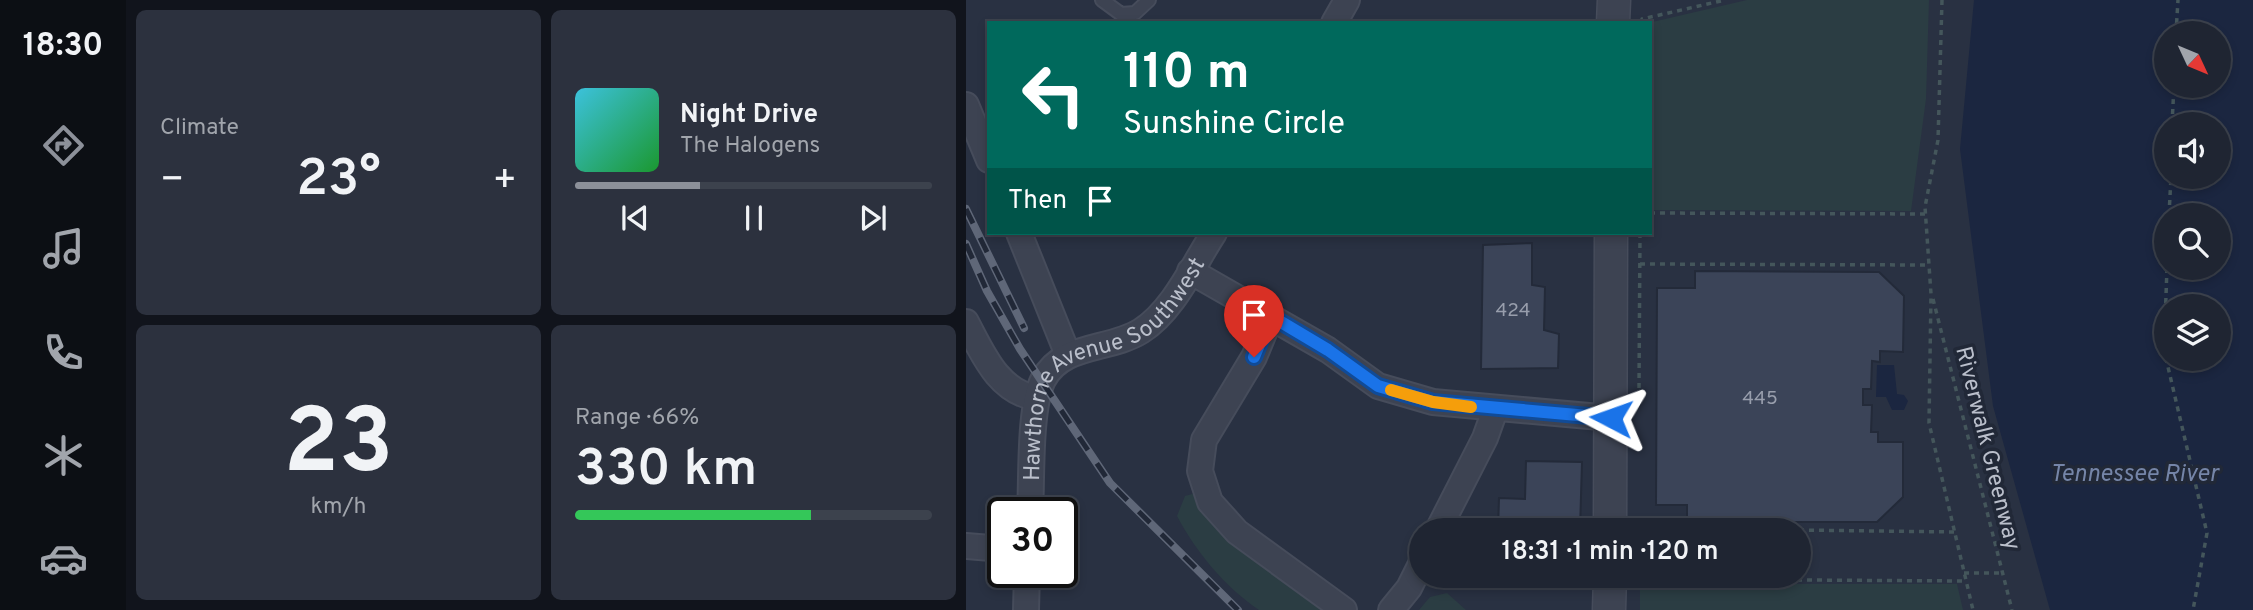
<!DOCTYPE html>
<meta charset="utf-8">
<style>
body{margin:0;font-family:Overpass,sans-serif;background:#2c313e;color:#f1f3f6;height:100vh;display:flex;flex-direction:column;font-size:26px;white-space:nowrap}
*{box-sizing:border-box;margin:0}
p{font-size:23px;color:#a1a5ac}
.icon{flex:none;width:38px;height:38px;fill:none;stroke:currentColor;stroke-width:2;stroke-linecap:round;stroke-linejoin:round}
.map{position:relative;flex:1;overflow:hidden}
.drawer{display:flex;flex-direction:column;gap:10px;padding:10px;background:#11141c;width:840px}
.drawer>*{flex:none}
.top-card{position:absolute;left:21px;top:21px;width:665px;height:214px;border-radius:0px;box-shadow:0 4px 10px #0003,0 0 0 2px #3c424d;background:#00695c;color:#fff;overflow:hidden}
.needle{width:46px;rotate:134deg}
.buttons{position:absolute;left:1188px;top:21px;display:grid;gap:14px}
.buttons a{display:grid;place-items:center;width:77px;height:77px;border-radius:50%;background:#1f2532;box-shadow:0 4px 10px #0003,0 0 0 2px #3c424d;font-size:35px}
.speed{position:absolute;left:21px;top:497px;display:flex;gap:14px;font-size:35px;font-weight:700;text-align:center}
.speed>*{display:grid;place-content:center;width:91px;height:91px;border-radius:50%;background:#1f2532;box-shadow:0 4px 10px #0003,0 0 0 2px #3c424d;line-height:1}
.speed .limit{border:4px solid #111;border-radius:10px;background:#fff;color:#111}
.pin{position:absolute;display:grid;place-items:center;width:60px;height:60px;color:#fff;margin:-72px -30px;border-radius:50% 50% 50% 0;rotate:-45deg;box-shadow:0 0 7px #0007}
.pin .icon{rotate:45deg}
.me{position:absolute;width:77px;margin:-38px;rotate:274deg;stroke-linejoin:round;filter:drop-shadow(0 0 5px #0008)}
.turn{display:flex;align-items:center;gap:24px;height:147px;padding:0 21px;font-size:32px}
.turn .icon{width:91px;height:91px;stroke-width:2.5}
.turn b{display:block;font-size:49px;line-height:60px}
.then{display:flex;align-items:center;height:66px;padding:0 21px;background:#0003;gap:14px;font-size:26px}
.big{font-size:52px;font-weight:600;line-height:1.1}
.drawer .tile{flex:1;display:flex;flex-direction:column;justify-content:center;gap:10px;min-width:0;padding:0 24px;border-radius:10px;background:#2c313e}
.drawer .dial{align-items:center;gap:0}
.dial b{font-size:91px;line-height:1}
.song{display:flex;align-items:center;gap:21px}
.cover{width:84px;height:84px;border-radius:10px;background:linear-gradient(135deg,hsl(190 70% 55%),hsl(130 70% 35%))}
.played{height:7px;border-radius:4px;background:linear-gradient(90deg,#8c9099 35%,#3c424d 35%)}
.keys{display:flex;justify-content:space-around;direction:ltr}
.heat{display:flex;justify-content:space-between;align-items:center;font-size:38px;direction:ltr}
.charge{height:10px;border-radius:5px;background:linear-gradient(90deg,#34c759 66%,#3c424d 0)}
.drawer .tiles{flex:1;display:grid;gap:10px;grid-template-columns:repeat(2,1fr)}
.trip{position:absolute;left:443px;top:518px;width:402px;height:70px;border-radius:35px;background:#1f2532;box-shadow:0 4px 10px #0003,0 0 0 2px #3c424d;font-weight:600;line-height:70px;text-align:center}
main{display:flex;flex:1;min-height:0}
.dock{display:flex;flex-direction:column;width:126px;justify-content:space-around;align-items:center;background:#0c0f14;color:#a1a5ac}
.dock .icon{width:49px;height:49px}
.dock .current{color:#8c9099}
.dock b{font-size:32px;color:#f1f3f6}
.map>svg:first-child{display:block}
.green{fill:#2b3d43}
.water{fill:#1b2640;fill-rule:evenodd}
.building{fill:#3b4458;stroke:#232a39;stroke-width:2}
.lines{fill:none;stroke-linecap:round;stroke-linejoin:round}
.service-casing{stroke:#464c5b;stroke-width:16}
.minor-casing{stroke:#464c5b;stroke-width:28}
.tertiary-casing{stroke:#464c5b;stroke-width:35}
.path{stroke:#44565b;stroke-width:3.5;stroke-dasharray:5 5;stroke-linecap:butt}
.service{stroke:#3d4352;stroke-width:12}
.minor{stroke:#3d4352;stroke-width:24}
.tertiary{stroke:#3d4352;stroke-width:32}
.rail-casing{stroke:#5f6778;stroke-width:8}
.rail{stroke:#212837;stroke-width:5;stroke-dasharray:16;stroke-linecap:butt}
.route-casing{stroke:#114b97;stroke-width:18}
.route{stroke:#1a73e8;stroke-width:12}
.slow{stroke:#f59e0b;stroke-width:12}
.labels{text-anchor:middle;stroke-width:7;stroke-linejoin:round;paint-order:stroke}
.number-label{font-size:19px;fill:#989eac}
.street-label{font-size:23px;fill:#babfcb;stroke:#212837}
.water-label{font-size:24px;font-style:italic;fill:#7585a8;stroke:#212837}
</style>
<main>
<nav class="dock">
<b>18:30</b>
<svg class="icon current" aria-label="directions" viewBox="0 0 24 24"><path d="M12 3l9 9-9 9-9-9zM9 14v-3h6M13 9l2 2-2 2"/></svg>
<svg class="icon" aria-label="music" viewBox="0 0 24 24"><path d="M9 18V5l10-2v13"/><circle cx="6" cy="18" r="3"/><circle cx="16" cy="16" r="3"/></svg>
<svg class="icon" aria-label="phone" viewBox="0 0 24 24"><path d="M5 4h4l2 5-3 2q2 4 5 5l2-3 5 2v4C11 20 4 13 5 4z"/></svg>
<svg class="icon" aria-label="climate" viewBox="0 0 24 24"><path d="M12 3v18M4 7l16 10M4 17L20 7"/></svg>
<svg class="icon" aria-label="car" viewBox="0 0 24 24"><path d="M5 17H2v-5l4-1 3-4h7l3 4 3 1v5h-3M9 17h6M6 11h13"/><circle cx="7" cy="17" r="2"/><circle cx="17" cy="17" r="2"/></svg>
</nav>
<section class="drawer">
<div class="tiles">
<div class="tile"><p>Climate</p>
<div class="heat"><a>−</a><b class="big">23°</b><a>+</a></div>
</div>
<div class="tile">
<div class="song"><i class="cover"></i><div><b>Night Drive</b><p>The Halogens</p></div></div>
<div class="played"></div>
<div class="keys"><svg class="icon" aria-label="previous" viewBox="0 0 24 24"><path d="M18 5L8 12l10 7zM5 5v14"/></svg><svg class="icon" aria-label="pause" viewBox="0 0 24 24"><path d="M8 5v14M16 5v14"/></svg><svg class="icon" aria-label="next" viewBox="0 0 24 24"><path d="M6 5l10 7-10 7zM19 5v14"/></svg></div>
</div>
<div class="tile dial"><b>23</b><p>km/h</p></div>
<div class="tile"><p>Range · 66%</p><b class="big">330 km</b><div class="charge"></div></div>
</div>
</section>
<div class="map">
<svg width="1287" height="610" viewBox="0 0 1287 610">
<rect width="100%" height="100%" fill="#293142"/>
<path class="green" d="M781 0H963L960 99 945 211 684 210V23H682Z
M230 493 305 572 355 610H293C259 587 230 552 211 516L219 496Z
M674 584H991L997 610H674Z
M481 593 500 610H453L464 597Z"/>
<path class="water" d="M1008 0H1287V610H1084L1027 406 994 149ZM1200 33H1253V86H1200ZM1200 124H1253V177H1200ZM1200 215H1253V268H1200ZM1200 306H1253V359H1200Z
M911 365H928L931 394 938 395 942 401 938 410H926L920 397H910Z"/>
<path class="building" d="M566 243V285L579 287 578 330 593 334 592 368 515 369 517 245Z
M729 271 913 272 938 296 937 352 914 351V362L906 361 905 389H897V405H906L905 432H912V442H937V497L911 522H721V505H690L691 288H729Z
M560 461 616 462 614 530H532L533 498 559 499Z"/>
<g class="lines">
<defs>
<path id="service" d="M136 0 155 14 169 13 183 0"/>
<g id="minor">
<path d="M368 23 381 0"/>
<path d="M0 105 23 160"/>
<path d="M53 233 102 355"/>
<path d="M224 271 362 350 412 386 467 402 645 418"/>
<path d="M305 316 288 357 238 440 234 471 244 502 271 532 378 610"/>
<path d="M0 322C17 354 32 392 71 398"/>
<path id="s1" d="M64 513C66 479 63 408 77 380 96 343 143 351 175 331 208 310 227 265 248 233"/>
<path d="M472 530 519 438 529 410"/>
<path d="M0 546 37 549"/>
<path d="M60 610 61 572"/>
<path d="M425 610 443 588 455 564"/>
</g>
<path id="tertiary" d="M647 23 648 0
M644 530 645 233
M643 610 644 576"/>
</defs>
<use href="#service" class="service-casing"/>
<use href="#minor" class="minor-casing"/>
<use href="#tertiary" class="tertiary-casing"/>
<path class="path" d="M976 0 972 140 959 207 965 294 963 423 1007 610
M676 23V19L759 0
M1210 33 1212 0
M1206 124 1208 86
M684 213 959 214
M1203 215 1205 177
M674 264 962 265
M1201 268 1198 350 1241 533 1227 610
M967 299 1046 610
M673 388 674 233
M672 529 822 530
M833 530 988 532
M998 573H1037
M671 579 1000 581"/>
<use href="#service" class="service"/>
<use href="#minor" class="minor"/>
<use href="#tertiary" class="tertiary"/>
<defs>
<path id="rail" d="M0 209 58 328
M0 244 21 291 54 349 144 483 272 610"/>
</defs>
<use href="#rail" class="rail-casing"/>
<use href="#rail" class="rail"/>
</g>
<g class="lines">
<defs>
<path id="route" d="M288 357 305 316 362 350 412 386 467 402 645 418"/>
</defs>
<use href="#route" class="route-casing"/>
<use href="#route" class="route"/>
<path class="slow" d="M425 390 467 402 505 407"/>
</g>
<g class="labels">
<g class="number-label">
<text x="547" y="316">424</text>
<text x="794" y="404">445</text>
</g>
<g class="street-label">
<text dy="8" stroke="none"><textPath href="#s1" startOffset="186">Hawthorne Avenue Southwest</textPath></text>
<text transform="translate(1023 448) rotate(76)" y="8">Riverwalk Greenway</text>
</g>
<g class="water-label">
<text x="1168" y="481">Tennessee River</text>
</g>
</g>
</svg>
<div class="buttons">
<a><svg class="needle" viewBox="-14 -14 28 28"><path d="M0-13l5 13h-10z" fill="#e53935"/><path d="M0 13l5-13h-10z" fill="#a1a5ac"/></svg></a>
<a><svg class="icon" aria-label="sound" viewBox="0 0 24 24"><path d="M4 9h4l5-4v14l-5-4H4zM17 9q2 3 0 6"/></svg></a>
<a><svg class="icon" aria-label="search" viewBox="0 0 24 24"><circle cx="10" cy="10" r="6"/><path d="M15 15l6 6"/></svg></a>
<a><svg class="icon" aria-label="layers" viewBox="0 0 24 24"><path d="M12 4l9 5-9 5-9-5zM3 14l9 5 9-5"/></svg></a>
</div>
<div class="speed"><div class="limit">30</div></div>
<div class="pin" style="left:288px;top:357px;background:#d93025"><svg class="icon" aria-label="arrive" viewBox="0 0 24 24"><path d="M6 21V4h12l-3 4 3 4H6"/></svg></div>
<svg class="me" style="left:645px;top:418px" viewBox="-20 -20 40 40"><path d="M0-17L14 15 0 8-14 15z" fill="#1a73e8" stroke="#fff" stroke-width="4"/></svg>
<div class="trip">18:31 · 1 min · 120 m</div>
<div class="top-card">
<div class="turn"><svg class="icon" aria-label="left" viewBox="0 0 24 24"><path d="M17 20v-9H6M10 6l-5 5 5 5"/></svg><div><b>110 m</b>Sunshine Circle</div></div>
<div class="then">Then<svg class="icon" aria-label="arrive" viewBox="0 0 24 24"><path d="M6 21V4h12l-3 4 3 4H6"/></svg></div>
</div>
</div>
</main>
